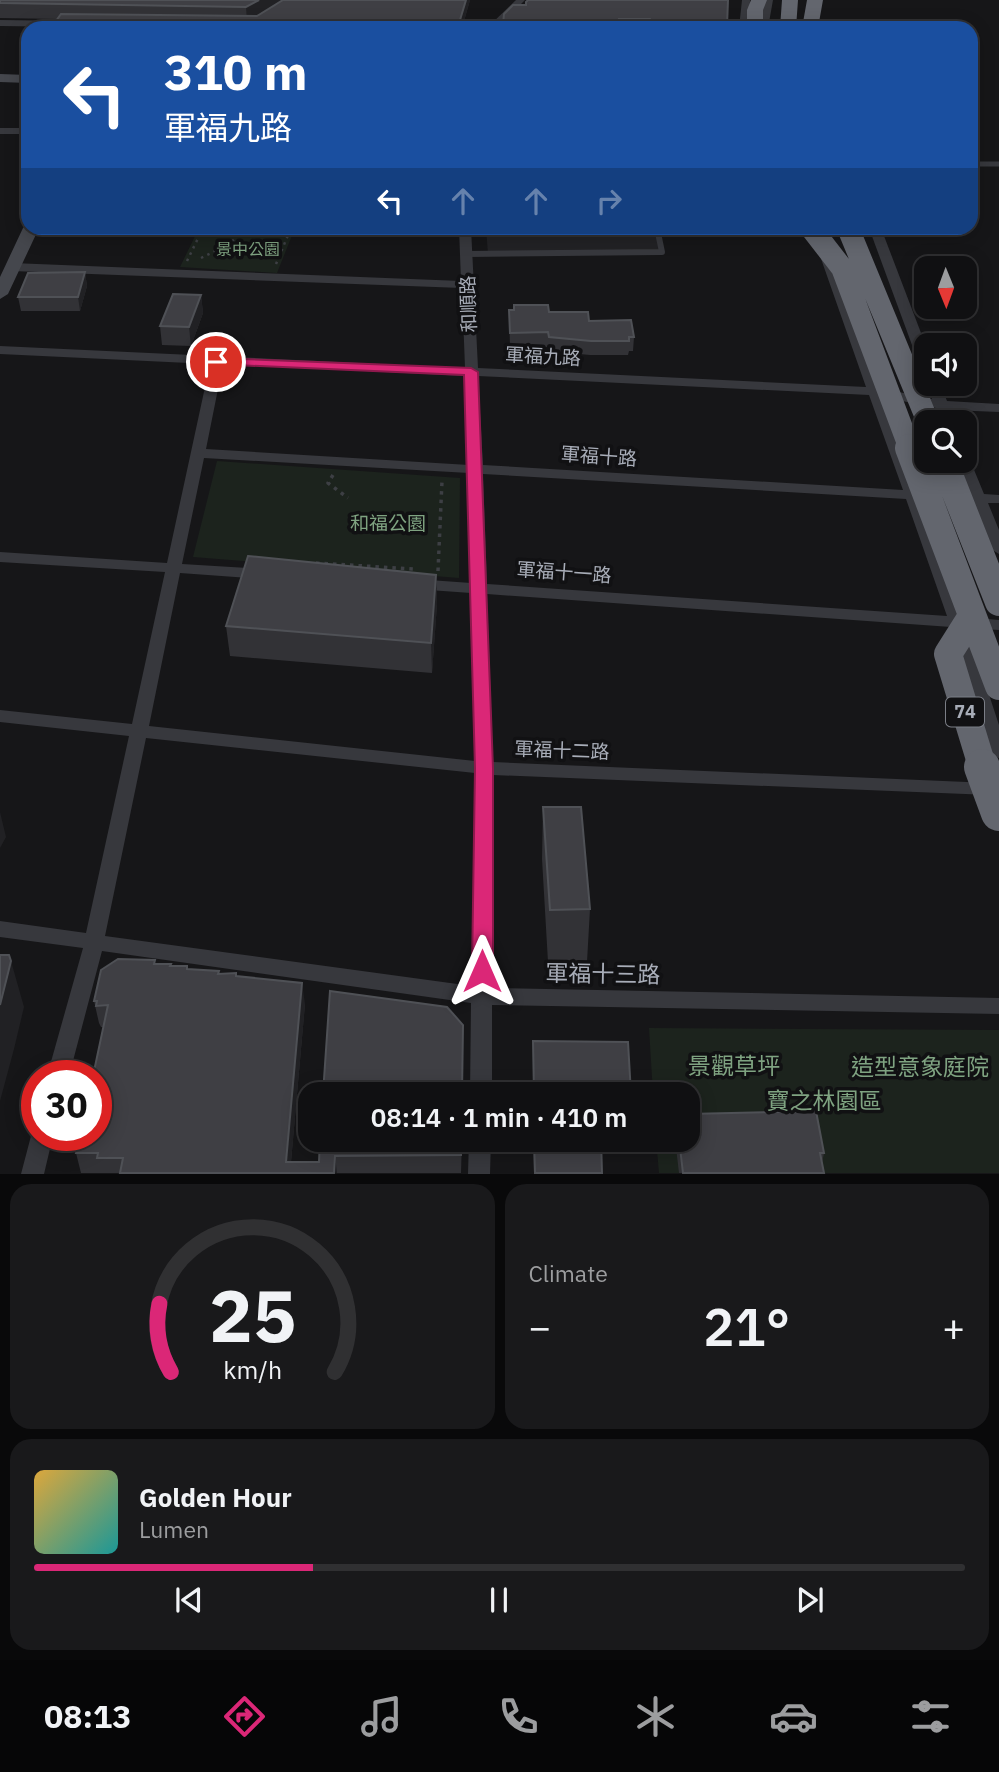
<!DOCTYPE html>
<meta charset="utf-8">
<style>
body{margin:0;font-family:"IBM Plex Sans","Noto Sans TC",sans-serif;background:#19191b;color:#f1f3f6;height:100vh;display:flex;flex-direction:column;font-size:26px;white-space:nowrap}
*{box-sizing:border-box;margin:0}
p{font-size:23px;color:#9c9d9f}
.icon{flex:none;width:38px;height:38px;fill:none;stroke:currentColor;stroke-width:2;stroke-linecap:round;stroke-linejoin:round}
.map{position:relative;height:1174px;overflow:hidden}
.panel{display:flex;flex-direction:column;gap:10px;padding:10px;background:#09090a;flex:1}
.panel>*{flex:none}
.guide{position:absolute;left:21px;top:21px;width:957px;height:214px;border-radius:21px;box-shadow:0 4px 18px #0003,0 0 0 2px #303032;background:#1a4fa0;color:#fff;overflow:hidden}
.needle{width:46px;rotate:179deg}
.buttons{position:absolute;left:914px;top:256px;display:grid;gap:14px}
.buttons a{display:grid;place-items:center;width:63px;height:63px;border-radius:14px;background:#101012;box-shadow:0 4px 18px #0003,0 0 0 2px #303032;font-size:35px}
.speed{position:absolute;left:21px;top:1060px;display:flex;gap:14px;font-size:35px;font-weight:700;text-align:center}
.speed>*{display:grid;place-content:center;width:91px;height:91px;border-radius:50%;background:#101012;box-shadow:0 4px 18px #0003,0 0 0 2px #303032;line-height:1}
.speed .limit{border:10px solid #d22;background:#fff;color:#111}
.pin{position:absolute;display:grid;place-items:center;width:60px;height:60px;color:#fff;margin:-30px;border:4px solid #fff;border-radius:50%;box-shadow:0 2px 7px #0007}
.me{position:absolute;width:77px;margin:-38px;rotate:0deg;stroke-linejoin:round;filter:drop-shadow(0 0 5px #0008)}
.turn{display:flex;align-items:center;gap:24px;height:147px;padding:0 28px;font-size:32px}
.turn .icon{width:91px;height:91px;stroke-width:2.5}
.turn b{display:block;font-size:49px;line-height:60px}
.lanes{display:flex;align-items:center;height:66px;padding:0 28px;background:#0003;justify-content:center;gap:35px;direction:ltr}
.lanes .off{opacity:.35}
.big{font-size:52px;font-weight:600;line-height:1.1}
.panel .widget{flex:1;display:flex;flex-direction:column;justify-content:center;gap:10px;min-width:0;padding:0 24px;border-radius:21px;background:#19191b}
.panel .dial{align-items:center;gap:0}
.dial svg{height:182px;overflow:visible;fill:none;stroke:#303032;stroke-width:7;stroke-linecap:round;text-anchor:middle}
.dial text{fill:#f1f3f6;stroke:none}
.song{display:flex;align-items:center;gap:21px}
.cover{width:84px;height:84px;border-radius:10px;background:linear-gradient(135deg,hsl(40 70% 55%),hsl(180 70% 35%))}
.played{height:7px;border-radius:4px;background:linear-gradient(90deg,#db2777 30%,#303032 30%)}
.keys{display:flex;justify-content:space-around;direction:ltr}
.heat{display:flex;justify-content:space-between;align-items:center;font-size:38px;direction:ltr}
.panel .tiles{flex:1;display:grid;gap:10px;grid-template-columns:1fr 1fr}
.widget:last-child{grid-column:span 2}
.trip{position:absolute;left:298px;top:1082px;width:402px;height:70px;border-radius:21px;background:#101012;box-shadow:0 4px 18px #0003,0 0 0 2px #303032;font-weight:600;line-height:70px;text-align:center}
.menu{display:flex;height:112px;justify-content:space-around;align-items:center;background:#060607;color:#9c9d9f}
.menu .icon{width:49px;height:49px}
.menu .selected{color:#db2777}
.menu b{font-size:32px;color:#f1f3f6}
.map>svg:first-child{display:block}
.built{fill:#222225}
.green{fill:#1c231d}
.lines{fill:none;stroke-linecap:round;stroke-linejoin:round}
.path-far1{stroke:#3d3f44;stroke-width:2.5;stroke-dasharray:2.5 4.5;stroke-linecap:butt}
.path{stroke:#3d3f44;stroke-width:3.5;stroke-dasharray:3.5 5;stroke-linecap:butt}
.lane-far1{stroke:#37383d;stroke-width:5}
.lane{stroke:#37383d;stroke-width:6}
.street{fill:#37383d;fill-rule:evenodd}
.secondary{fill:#45474d;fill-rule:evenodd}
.highway{fill:#63666e;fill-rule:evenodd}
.highway-bridge-far2{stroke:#63666e;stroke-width:22}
.highway-bridge-far1{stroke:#63666e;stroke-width:28}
.highway-bridge{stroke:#63666e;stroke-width:36}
.wall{fill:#323236}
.shaded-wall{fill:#212124}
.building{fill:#3f3f44;stroke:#4f5156;stroke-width:2}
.route{fill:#db2777;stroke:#8e194d;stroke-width:2}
.labels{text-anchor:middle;stroke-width:7;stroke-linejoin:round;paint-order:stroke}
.far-park-label{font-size:16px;fill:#7fa381;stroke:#111113}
.shield{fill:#111113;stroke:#7b7e86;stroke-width:2}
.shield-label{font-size:18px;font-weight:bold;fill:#a8adb8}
.street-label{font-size:19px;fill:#a8adb8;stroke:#111113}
.park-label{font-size:19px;fill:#7fa381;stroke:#111113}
.near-street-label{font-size:23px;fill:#a8adb8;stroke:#111113}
.near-park-label{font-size:23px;fill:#7fa381;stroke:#111113}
</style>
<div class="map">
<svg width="999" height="1174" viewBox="0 0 999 1174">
<rect width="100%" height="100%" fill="#161618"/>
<path class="built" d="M486 228H657L662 252 488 254Z"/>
<path class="green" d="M199 228H295L277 273 180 267Z
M217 461 460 478 459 578 193 557Z
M649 1028 999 1030V1173H659L656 1139H688V1094H653Z"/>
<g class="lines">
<path class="path-far1" d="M224 228 234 242
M201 258 234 242 281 252
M187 261 203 228
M276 264 291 228"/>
<path class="path" d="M333 475 328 483 348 498
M316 563 413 569
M438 571 442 481"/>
<path class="lane-far1" d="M971 164H999"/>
<path class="lane" d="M466 254 662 252 657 228"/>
<path class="street" d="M516 0H525L497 28H487Z
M742 0H750L749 28H739Z
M765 0H773L768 28H758Z
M0 20 75 21 80 24 75 27 0 26Z
M0 128H28V134H0Z
M459 228H471L478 368 866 387 819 253 825 249 831 253 880 388 932 399 926 383H940L947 401 999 404V412L950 410 955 422H941L936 408 883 397 918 491 936 493 938 496 931 500H921L964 617 999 620V630L967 628 999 725V758L993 756 990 752 951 627 487 594 493 762 990 783 996 784 999 789 996 794 990 795 493 775 492 988 999 998V1014L492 1005V1094H470L471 1003 102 951 69 1076H47L83 948 0 937V921L86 933 129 736 0 722V710L132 724 165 572 0 562V552L167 563 210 364 0 354V346L465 368 462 288 12 271 6 267 12 263 461 281ZM223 364 465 376 469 465 206 449ZM478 376 869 395 903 490 483 465ZM204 458 469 473 471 583 415 579 407 584 415 589 471 593 475 761 149 726 180 573 263 579 271 574 263 569 182 564ZM483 474 906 499 947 616 487 584ZM146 738 475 773 472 986 105 936Z
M869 228H881L926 346V368L919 364Z
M964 456 970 460 984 494 999 495V503H988L999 530V554L991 549 973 502 953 501 946 497 953 493H969L956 460H964Z
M37 1128V1136H53L44 1174H21L31 1136Z
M469 1139H491L490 1174H468Z"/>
<path class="secondary" d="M0 74 28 75V83L0 82Z
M28 224V228H39L8 294 0 299V277L23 228Z"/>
<path class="highway" d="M751 0H767L763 10V28H747V10Z
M782 0H798L796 28H780Z
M807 0H823L818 28H802Z"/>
<path class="highway-bridge-far2" d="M811 228 842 268 910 449
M848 228 928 422"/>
<path class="highway-bridge-far1" d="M909 448 999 686
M943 460 999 602
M972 616 948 654 983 769"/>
<path class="highway-bridge" d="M982 767 999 813"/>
</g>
<path class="wall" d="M0 0H470L462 28H51L57 19 0 18Z
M728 0 727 28H491Z
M85 272 87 286 80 311H21L18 297Z
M201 295 203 313 191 346 162 345 160 326Z
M509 310 549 312 589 321 634 337 633 351H629L628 355H590L549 351 548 347H510Z
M436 575 437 604 432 673 230 656 226 626Z
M543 807 590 909 587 962H548L542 859Z
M155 964H171V966L188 969 219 971V973L237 976 305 1004 291 1162H319L320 1139H462L461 1173H81L76 1153 103 1027H101L99 1023 94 1001Z
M533 1139H632L631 1151H601L602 1173H534Z
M675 1139H688L824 1153 822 1163 824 1173H679Z"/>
<path class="shaded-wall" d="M259 0H285L247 22 246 7Z
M466 0H470L462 28H460V20Z
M85 272 87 286 80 311 78 297Z
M201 295 203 313 191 346 189 327Z
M436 575 437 604 432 673 431 643Z
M0 812 6 837 0 848Z
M11 961 24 1007 14 1049 0 1101V1005Z
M302 983 305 1004 290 1173 286 1162Z
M335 1156 337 1173H334Z"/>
<path class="building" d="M0 0H259L246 7 0 3Z
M283 0H466L460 20H448L447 28H51L61 14 257 16Z
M528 0H728L727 26 722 25V28H651L650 19H619L620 28H491L503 25 504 14 513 5H526V2Z
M85 272 78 297H18L28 273Z
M173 294 201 295 189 327 160 326Z
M514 305H548L549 312H588L589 321 631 320 634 337H629V341H591L549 337 548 332 510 333 509 310H514Z
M248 556 436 575 431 643 226 626Z
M543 807H581L590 909 550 910Z
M0 955H9L11 961 0 1005Z
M118 959 155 960 154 964H171L170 966H187V969L219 971 218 974 236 973V976L302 983 286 1162H319L320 1139H461V1155L335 1156 334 1173H120L123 1158H97L98 1153H76L80 1136H96V1076H93L108 1005 96 1006 97 1001H94L101 970Z
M330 991 447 1007 463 1025 462 1094H323Z
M533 1041 628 1042 631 1094H534Z
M816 1111 824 1153H820L824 1173H683L679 1139H688V1114Z
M534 1139H601L602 1173H535Z"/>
<path class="route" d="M216 358 471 368 478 372 493 768V971L490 976 482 979 475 976 472 971 475 768 464 375 212 364V359Z"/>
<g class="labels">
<g class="far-park-label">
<text x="248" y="255">景中公園</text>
</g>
<rect class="shield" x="946" y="697.5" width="38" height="29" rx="5"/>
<g class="shield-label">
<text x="965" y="718">74</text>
</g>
<g class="street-label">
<text transform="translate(468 304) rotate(-92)" y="7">和順路</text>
<text transform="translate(543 356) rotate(3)" y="7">軍福九路</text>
<text transform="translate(599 456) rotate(4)" y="7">軍福十路</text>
<text transform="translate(564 572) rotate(4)" y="7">軍福十一路</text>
<text transform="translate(562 750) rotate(2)" y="7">軍福十二路</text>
</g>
<g class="park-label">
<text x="388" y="530">和福公園</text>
</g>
<g class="near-street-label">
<text transform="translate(603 974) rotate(1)" y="8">軍福十三路</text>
</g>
<g class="near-park-label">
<text x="734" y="1074">景觀草坪</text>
<text x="920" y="1075">造型意象庭院</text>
<text x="824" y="1109">寶之林園區</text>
</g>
</g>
</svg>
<div class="buttons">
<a><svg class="needle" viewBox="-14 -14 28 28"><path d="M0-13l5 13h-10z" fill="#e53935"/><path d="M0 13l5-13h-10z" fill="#9c9d9f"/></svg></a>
<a><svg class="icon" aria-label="sound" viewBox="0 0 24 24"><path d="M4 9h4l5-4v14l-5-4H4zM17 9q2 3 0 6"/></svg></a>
<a><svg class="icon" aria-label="search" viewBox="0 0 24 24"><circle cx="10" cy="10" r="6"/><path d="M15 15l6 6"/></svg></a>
</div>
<div class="speed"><div class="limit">30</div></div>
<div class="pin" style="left:216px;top:362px;background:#d93025"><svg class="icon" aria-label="arrive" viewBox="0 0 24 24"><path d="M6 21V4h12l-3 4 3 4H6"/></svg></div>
<svg class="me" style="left:482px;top:971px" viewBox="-20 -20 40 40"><path d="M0-17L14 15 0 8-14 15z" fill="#db2777" stroke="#fff" stroke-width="4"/></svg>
<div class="trip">08:14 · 1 min · 410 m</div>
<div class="guide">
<div class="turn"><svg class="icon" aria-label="left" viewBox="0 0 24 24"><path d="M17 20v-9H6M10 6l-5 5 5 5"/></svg><div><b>310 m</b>軍福九路</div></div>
<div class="lanes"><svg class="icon" aria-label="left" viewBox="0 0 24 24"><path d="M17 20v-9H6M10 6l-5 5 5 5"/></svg><svg class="icon off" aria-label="ahead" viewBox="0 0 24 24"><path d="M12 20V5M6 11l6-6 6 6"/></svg><svg class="icon off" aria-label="ahead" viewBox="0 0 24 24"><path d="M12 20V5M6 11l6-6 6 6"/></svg><svg class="icon off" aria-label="right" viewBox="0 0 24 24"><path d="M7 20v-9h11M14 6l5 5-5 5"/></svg></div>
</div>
</div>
<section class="panel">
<div class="tiles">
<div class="widget dial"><svg viewBox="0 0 100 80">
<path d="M14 69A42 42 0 1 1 86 69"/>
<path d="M14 69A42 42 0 0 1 9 39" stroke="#db2777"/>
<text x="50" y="56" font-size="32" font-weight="700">25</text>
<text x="50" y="72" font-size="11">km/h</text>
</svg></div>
<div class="widget"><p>Climate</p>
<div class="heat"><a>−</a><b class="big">21°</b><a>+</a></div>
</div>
<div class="widget">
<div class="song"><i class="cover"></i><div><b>Golden Hour</b><p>Lumen</p></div></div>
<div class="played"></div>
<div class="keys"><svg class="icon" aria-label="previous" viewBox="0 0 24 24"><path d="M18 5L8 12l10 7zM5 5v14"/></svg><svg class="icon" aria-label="pause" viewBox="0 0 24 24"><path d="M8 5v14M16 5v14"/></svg><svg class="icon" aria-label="next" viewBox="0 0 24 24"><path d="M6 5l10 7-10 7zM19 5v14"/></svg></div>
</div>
</div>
</section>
<nav class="menu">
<b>08:13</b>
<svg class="icon selected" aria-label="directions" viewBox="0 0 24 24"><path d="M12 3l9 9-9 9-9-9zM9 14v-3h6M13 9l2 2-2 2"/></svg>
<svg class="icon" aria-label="music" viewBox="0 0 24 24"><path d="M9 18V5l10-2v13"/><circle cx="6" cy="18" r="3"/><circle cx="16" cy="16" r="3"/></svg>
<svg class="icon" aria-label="phone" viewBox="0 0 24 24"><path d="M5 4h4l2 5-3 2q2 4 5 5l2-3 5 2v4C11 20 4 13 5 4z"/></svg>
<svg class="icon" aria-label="climate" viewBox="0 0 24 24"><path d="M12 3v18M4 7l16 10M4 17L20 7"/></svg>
<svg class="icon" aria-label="car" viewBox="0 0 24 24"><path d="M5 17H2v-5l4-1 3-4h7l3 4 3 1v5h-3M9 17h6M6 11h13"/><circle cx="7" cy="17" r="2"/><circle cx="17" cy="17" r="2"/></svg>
<svg class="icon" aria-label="filters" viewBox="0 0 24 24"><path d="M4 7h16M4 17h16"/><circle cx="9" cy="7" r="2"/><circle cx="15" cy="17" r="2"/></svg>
</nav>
